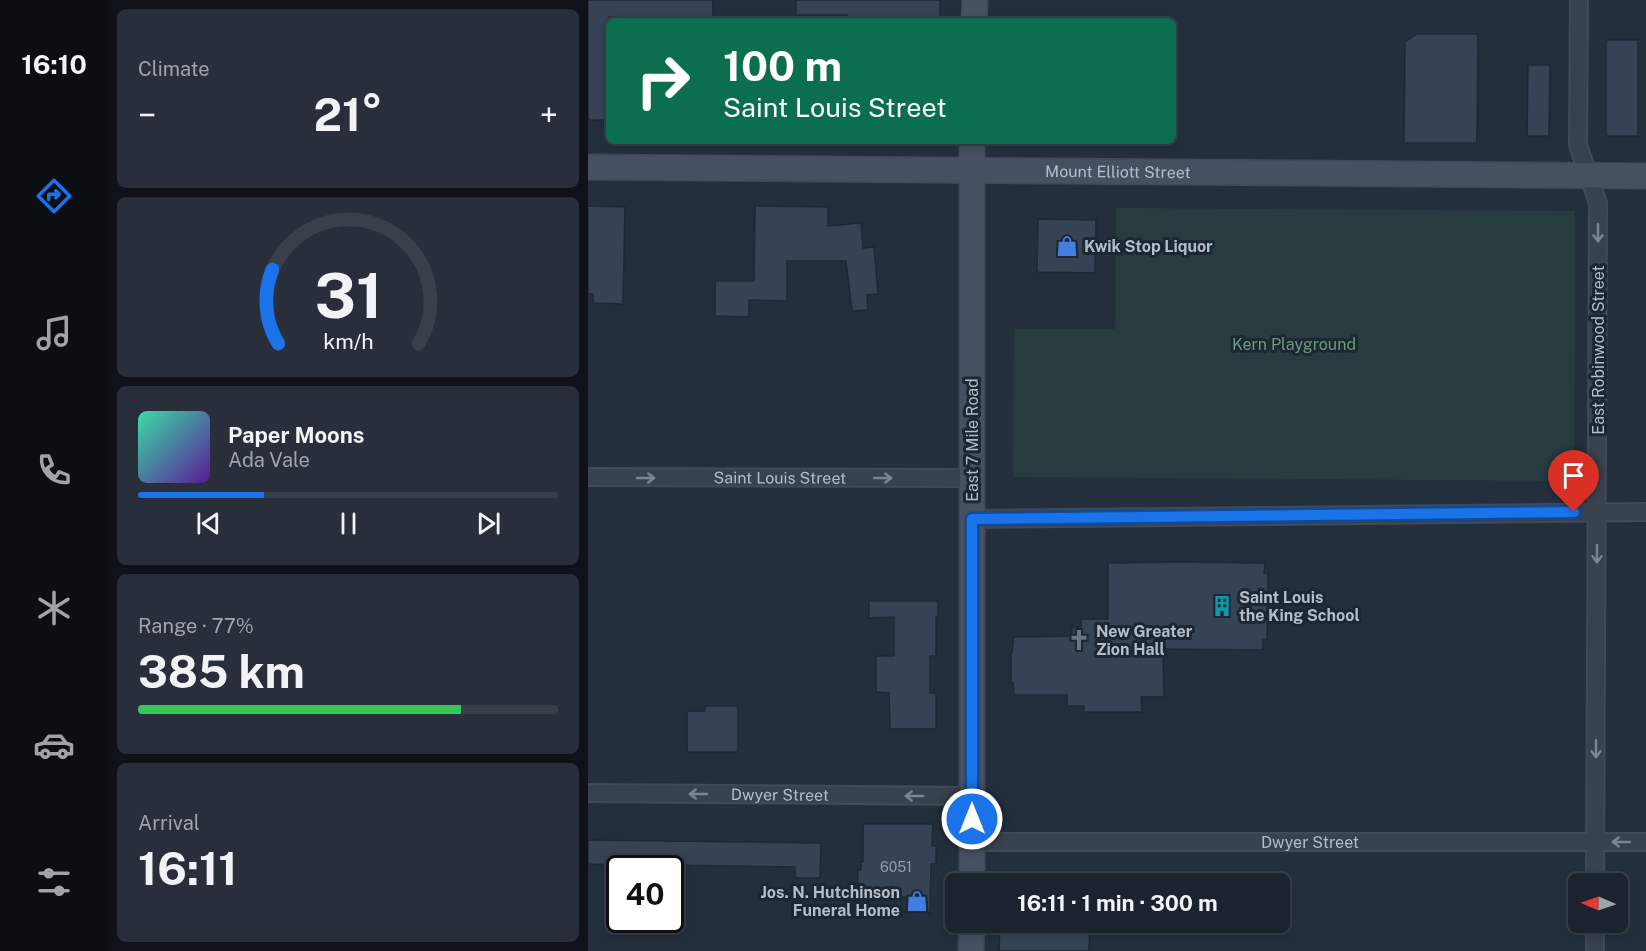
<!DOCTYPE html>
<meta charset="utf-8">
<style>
body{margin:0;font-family:"Public Sans",sans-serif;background:#282f3a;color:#f1f3f6;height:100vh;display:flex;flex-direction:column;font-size:22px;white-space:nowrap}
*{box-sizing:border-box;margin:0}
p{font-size:20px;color:#a0a4aa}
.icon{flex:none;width:33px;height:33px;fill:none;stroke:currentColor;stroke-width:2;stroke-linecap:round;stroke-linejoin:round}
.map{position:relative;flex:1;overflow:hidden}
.details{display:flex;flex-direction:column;gap:9px;padding:9px;background:#0f1319;width:480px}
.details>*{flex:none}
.banner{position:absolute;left:18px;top:18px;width:570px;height:126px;border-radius:9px;box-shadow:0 3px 9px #0003,0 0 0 2px #39404a;background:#0b6e4f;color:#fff;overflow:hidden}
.needle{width:39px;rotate:272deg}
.fabs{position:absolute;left:980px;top:873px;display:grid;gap:12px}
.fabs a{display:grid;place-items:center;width:60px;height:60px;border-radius:9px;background:#1b232e;box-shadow:0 3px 9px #0003,0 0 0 2px #39404a;font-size:30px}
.speed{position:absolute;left:18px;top:855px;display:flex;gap:12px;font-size:30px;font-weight:700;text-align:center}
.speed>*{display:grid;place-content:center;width:78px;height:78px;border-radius:50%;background:#1b232e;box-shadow:0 3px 9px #0003,0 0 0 2px #39404a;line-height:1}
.speed .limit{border:3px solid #111;border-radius:9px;background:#fff;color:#111}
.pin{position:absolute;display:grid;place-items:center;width:51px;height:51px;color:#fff;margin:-62px -26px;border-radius:50% 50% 50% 0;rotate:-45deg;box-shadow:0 0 6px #0007}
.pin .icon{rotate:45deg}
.me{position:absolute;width:66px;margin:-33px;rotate:0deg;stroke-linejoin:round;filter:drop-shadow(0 0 4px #0008)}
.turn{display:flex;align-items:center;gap:21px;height:126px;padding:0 18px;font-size:27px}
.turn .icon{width:78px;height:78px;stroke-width:2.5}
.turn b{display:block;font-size:42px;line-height:51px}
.big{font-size:45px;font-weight:700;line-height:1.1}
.details .tile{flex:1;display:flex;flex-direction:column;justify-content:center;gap:9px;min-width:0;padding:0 21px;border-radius:9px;background:#282f3a}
.details .dial{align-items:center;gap:0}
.dial svg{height:156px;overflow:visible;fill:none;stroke:#39404a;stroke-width:7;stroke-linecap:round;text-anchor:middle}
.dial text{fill:#f1f3f6;stroke:none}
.song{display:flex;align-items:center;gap:18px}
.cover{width:72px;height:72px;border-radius:9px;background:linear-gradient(135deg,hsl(160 70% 55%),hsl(270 70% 35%))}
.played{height:6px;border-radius:3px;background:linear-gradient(90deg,#1a73e8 30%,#39404a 30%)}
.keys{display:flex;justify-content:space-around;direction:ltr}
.heat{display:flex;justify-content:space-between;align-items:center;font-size:33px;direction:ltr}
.charge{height:9px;border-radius:4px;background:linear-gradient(90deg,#34c759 77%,#39404a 0)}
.trip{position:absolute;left:357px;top:873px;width:345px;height:60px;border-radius:9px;background:#1b232e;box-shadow:0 3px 9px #0003,0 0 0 2px #39404a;font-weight:700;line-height:60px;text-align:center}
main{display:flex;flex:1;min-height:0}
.tabs{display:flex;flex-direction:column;width:108px;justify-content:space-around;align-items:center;background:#0b0e12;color:#a0a4aa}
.tabs .icon{width:42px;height:42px}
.tabs .current{color:#1a73e8}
.tabs b{font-size:27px;color:#f1f3f6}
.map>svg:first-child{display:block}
.green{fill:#263c3f}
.building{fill:#364354;stroke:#1f2835;stroke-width:1.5}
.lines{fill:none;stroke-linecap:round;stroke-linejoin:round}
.street-casing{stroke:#414a57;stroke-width:20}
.secondary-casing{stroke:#414a57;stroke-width:27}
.street{stroke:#38414e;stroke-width:16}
.secondary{stroke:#465061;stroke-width:24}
.oneway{stroke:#7c8592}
.route-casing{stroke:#114b97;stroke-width:15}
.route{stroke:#1a73e8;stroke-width:10}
.labels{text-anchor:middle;stroke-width:6;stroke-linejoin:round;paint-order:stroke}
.number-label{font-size:14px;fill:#929caa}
.street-label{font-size:16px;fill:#b4bcc9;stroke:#1d2633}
.poi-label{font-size:16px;font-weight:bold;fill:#b4bcc9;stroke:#1d2633;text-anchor:start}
.park-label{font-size:16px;fill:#6b9a76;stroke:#1d2633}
</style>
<main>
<nav class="tabs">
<b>16:10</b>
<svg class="icon current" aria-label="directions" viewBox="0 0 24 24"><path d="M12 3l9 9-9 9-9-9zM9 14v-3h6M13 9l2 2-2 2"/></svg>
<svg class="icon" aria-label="music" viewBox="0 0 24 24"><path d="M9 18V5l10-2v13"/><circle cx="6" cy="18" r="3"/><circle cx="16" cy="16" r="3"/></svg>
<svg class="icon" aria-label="phone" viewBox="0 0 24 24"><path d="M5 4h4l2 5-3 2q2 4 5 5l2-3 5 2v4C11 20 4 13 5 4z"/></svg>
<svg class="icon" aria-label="climate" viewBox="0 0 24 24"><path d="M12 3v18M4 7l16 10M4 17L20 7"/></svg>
<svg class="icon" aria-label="car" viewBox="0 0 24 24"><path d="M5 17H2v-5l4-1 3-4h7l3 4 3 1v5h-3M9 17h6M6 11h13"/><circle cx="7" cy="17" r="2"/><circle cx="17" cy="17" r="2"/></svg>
<svg class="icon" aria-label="filters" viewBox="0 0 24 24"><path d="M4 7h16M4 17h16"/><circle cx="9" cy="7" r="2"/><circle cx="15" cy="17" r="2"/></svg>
</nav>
<section class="details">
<div class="tile"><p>Climate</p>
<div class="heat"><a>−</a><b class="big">21°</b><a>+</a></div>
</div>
<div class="tile dial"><svg viewBox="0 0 100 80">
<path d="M14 69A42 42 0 1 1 86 69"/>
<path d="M14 69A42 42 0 0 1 11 31" stroke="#1a73e8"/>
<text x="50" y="56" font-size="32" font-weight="700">31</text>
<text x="50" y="72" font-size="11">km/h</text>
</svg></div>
<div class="tile">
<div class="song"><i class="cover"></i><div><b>Paper Moons</b><p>Ada Vale</p></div></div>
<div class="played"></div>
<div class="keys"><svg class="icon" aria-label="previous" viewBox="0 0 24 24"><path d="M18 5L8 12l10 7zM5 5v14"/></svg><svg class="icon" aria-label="pause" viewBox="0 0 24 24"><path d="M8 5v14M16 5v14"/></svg><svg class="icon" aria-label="next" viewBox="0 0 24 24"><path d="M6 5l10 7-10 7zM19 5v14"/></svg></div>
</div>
<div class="tile"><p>Range · 77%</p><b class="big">385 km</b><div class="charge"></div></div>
<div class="tile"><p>Arrival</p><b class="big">16:11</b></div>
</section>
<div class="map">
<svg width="1058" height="951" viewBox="0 0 1058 951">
<rect width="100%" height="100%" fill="#242f3e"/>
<path class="green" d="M528 208 987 211 986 481 425 477 426 329H527Z"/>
<path class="building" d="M0 0H125V18L21 17V120H2L0 118Z
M208 0H352V21H259V15H208Z
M829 34H890L889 143H816L817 42Z
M1018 40H1050V136H1018Z
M940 65H962L961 136H939Z
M0 206 37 207 35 304 5 303V294H0Z
M167 206 240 207V226L273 223 275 248 286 247 290 294 279 295 280 310 264 311 258 261H199V301L161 300V317L127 316V281H166Z
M450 219 508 220 507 273 449 272Z
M592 562 677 563 676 573H680L679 640H675V650L575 649 576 697H553L554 712H496V706H479V695H426L425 683H423V653H424L426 637 484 636V627H493V619H520V563Z
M281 601H350V618L348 617V656H342V693H348V729H302L301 693 288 692V656H306V617L281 618Z
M117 706H150V752H99V711H117Z
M275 824H345L344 846H348V864H343L342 913 320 912V897H269L270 870H273V862H275Z
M0 840 233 843 232 878H207V867L0 864Z
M412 922H502L501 951H411Z"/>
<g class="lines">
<defs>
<g id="street">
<path d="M991 0 990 145 1010 203 1007 884"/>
<path id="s1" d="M0 477 383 478"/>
<path d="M384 519 1058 512"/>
<path id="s2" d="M0 793 384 796"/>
<path id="s3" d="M384 842H1058"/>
<path d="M1007 951V922"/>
</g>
<g id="secondary">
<path d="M386 21 387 0"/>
<path id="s4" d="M0 167 1058 176"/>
<path d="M384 884V141"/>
<path d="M383 951 384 922"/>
</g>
</defs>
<use href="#street" class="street-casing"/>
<use href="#secondary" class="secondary-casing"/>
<use href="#street" class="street"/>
<use href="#secondary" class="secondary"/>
</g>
<defs><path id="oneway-shaft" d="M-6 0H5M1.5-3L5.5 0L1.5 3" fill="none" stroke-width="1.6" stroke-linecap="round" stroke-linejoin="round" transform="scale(1.5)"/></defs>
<g class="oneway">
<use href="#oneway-shaft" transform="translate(1010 233) rotate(90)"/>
<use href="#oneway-shaft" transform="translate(58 478)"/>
<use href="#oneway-shaft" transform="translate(295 478)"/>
<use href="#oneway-shaft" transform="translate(1009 554) rotate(90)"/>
<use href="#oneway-shaft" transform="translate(1008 749) rotate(90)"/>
<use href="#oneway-shaft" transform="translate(110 794) rotate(-180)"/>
<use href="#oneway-shaft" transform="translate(326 796) rotate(-180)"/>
<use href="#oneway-shaft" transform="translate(1033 842) rotate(-180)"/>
</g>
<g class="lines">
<defs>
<path id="route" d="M384 819V519L986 512"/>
</defs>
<use href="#route" class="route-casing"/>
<use href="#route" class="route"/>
</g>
<defs>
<symbol id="shop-bare" viewBox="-9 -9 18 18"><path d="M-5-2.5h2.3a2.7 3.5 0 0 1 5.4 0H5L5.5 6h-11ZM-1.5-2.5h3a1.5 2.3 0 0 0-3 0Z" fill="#3f7fe0" stroke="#1d2633" stroke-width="2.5" paint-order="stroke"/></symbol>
<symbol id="building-bare" viewBox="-9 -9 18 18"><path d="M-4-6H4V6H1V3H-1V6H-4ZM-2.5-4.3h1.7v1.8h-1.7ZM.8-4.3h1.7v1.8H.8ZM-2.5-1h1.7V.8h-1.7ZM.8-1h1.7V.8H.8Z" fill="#0f9aa8" stroke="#1d2633" stroke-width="2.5" paint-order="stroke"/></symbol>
<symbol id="church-bare" viewBox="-9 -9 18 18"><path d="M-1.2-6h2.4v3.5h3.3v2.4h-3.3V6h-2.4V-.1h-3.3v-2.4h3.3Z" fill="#6b7280" stroke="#1d2633" stroke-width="2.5" paint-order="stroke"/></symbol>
</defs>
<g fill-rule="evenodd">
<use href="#shop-bare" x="464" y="231" width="30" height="30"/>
<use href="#building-bare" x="619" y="591" width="30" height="30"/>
<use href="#church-bare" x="476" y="625" width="30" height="30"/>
<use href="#shop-bare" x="314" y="886" width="30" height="30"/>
</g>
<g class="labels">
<g class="number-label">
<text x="308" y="872">6051</text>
</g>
<g class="street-label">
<text dy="6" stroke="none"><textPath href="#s4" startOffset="530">Mount Elliott Street</textPath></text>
<text transform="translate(1010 350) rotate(-90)" y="6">East Robinwood Street</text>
<text transform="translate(384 440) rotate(-90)" y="6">East 7 Mile Road</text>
<text dy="6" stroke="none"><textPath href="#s1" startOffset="192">Saint Louis Street</textPath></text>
<text dy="6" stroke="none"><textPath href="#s2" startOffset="192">Dwyer Street</textPath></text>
<text dy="6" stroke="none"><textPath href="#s3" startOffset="338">Dwyer Street</textPath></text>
</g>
<g class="poi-label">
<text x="496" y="252">Kwik Stop Liquor</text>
<text x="651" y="603">Saint Louis<tspan x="651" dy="18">the King School</tspan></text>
<text x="508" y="637">New Greater<tspan x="508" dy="18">Zion Hall</tspan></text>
<text x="312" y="898" text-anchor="end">Jos. N. Hutchinson<tspan x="312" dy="18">Funeral Home</tspan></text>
</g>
<g class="park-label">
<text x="706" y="350">Kern Playground</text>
</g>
</g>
</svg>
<div class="fabs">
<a><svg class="needle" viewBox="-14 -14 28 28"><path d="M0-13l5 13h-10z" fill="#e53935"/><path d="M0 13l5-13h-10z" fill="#a0a4aa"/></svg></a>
</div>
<div class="speed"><div class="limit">40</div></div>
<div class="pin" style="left:986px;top:512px;background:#d93025"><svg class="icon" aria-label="arrive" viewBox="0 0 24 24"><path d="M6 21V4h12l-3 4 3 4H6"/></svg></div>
<svg class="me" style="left:384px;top:819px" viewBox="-20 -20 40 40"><circle r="17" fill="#1a73e8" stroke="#fff" stroke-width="3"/><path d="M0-11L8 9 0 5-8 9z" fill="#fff"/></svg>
<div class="trip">16:11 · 1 min · 300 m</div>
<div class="banner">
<div class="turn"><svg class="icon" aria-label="right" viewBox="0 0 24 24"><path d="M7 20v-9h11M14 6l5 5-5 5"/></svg><div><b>100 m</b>Saint Louis Street</div></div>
</div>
</div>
</main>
